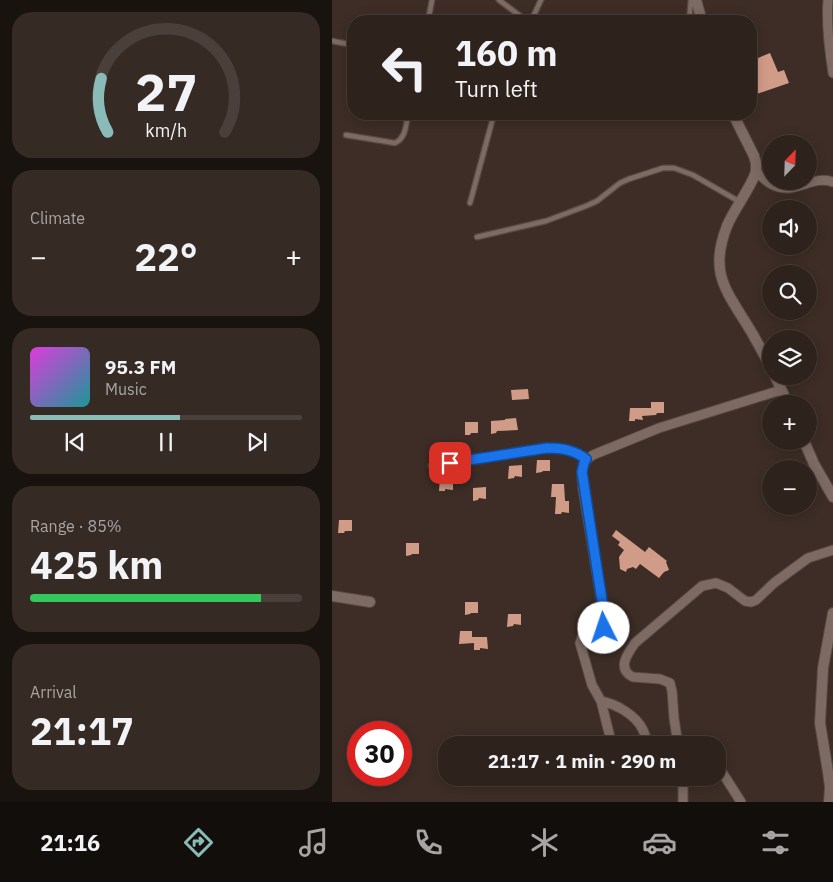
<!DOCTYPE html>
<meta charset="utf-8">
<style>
body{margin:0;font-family:"IBM Plex Sans",sans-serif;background:#362a25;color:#f1f3f6;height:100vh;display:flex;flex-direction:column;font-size:19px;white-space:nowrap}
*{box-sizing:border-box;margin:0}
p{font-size:16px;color:#a7a4a3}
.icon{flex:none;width:28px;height:28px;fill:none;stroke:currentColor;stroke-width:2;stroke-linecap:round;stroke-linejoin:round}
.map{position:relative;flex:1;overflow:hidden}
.details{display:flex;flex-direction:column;gap:12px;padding:12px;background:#19130f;width:332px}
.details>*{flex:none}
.guide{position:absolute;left:15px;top:15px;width:410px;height:105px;border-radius:20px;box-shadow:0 2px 12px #0003,0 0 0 1px #493f3b;background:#2e221c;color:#f1f3f6;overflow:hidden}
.needle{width:32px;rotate:23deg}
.buttons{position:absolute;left:430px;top:135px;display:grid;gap:10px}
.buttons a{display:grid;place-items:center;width:55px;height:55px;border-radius:50%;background:#2e221c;box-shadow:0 2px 12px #0003,0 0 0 1px #493f3b;font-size:25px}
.speed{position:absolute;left:15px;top:721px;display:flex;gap:10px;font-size:25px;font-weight:700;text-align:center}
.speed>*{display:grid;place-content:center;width:65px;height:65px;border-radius:50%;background:#2e221c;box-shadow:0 2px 12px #0003,0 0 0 1px #493f3b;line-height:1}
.speed .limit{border:8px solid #d22;background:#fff;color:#111}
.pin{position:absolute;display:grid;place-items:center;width:42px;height:42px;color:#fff;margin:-21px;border-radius:10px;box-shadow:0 2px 8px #0006}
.me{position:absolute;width:55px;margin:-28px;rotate:356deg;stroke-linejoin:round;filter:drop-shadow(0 0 4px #0008)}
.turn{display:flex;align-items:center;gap:18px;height:105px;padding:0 25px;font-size:22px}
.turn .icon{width:65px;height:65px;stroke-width:2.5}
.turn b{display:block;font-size:35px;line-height:42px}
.big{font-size:38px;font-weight:700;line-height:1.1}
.details .widget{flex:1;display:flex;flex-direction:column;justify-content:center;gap:8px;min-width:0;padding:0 18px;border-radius:20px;background:#362a25}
.details .dial{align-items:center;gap:0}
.dial svg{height:130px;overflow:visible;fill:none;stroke:#493f3b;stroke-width:7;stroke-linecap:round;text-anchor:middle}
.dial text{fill:#f1f3f6;stroke:none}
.song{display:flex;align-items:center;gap:15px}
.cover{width:60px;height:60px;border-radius:8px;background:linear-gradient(135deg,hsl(300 70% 55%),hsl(180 70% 35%))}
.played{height:5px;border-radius:2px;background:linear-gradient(90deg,#8bbbb9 55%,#493f3b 55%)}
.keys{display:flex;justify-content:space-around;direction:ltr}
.heat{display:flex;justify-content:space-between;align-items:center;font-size:28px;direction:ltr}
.charge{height:8px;border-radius:4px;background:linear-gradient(90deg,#34c759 85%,#493f3b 0)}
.trip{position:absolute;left:106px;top:736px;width:288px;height:50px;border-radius:20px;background:#2e221c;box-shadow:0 2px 12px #0003,0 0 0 1px #493f3b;font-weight:700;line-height:50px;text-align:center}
.menu{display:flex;height:80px;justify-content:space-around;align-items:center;background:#120e0b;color:#a7a4a3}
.menu .icon{width:35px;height:35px}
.menu .active{color:#8bbbb9}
.menu b{font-size:22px;color:#f1f3f6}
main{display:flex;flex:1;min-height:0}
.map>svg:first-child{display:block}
.building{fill:#d19c87}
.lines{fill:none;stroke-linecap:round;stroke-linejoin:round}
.service-casing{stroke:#574944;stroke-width:7}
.minor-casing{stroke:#574944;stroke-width:11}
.tertiary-casing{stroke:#574944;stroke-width:12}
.service{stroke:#7d6a63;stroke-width:4.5}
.minor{stroke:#7d6a63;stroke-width:9}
.tertiary{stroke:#7d6a63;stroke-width:10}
.route-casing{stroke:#114b97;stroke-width:12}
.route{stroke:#1a73e8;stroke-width:9}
</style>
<main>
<section class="details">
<div class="widget dial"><svg viewBox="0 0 100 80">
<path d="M14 69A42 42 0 1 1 86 69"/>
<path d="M14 69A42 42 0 0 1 10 36" stroke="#8bbbb9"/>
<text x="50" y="56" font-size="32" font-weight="700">27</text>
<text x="50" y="72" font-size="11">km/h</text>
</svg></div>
<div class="widget"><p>Climate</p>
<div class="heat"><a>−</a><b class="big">22°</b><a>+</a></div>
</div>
<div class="widget">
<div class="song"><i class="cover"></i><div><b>95.3 FM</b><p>Music</p></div></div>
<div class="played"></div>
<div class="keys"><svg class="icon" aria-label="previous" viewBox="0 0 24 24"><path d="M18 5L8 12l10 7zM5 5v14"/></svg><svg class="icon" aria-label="pause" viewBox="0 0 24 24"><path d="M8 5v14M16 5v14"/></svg><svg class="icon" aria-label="next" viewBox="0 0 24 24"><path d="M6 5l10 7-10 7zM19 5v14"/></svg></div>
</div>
<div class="widget"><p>Range · 85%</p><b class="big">425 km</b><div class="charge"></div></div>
<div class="widget"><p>Arrival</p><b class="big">21:17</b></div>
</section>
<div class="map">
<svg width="501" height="802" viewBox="0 0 501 802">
<rect width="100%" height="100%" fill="#3d2d26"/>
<path class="building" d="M438 53 446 72 452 70 457 83 419 96V61Z
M196 389 197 399 180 400 179 390Z
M319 402H332V413H325L324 415 310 416 311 420 303 419V421H297L298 408H319Z
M184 418 186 430 165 431 164 433 159 434V421L173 420V419Z
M133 422H146V433H139L138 435H133Z
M205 460H218V471H211L210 472 204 473Z
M190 465V477L183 476 182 478 176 479 177 466Z
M108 478H121V490L113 489V491H107Z
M220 484H232L233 501H237V513L230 512 229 514H223L224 497H219Z
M154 487V499L147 498 146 500 141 501V488Z
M7 520H20V531H13L12 533H6Z
M284 530 313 552 317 547 335 561 334 562 337 570 332 572 327 578 308 564 304 569 301 567 295 569 294 572 288 569 287 557 292 550 286 545 288 542 280 536Z
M74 543H87V554H80L79 555 74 556Z
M133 602H146V613H139L138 614 133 615Z
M176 614H189V625L182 624 181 626 175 627Z
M128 631H140V637H155L156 649 148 648V650H142V643L127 644Z"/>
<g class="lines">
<defs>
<path id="service" d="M167 0 195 21
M96 21 100 0
M199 21 209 0
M357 21 359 0
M0 41 21 45
M14 135 63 143C74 138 74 125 76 114
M138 203 162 114
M145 237 214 221 254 206 265 201 288 183 297 179 331 168H342L361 175 408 202
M99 466 215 448C230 448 242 450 255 459"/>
<path id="minor" d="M496 0C494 25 497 48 501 73
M424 172C429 176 434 181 439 184 463 197 478 174 501 182
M269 701C284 704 304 715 311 730 313 735 315 740 316 745
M280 745 269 701 260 685 248 643 250 637C258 632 270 633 273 623L251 489C250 474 246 464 261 455L327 428 449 390
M346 745 342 718 340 691 338 683 328 679 301 677C284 669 296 653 303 643L370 586 384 583 396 588 413 601 419 602 424 600 442 583 476 558 501 550
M388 769 409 802
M351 778V802
M207 781 219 778"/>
<path id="tertiary" d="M364 0 370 21
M401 114 422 156 424 163V172C417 191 403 207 395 226 377 272 393 289 417 328 425 341 432 355 439 368
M443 376 456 404
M472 441 482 464 501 497
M0 596 38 602
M497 802 498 787 496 772 488 723 491 668 501 613"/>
</defs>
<use href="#service" class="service-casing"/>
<use href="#minor" class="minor-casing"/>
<use href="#tertiary" class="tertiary-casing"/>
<use href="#service" class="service"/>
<use href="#minor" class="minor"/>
<use href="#tertiary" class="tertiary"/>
</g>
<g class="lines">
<defs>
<path id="route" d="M118 463 215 448C230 448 242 450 254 459L252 463 250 472 273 620 272 628"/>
</defs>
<use href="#route" class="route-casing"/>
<use href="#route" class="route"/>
</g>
</svg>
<div class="buttons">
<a><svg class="needle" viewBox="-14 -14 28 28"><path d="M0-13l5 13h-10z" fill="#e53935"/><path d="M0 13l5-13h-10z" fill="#a7a4a3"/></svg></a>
<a><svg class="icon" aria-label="sound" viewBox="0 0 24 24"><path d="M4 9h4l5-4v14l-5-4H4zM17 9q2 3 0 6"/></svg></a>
<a><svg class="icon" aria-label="search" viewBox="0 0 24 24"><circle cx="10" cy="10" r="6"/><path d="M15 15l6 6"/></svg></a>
<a><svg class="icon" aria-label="layers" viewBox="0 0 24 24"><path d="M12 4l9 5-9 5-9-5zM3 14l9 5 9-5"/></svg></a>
<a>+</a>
<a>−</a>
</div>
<div class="speed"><div class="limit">30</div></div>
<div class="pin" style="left:118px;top:463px;background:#d93025"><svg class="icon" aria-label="arrive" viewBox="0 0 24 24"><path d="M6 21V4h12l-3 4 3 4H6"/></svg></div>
<svg class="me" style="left:272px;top:628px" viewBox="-20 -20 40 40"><circle r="19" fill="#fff"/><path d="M0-13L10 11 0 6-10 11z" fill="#1a73e8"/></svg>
<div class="trip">21:17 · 1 min · 290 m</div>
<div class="guide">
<div class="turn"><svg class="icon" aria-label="left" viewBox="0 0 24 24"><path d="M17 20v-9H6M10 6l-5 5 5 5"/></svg><div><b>160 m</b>Turn left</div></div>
</div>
</div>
</main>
<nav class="menu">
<b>21:16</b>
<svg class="icon active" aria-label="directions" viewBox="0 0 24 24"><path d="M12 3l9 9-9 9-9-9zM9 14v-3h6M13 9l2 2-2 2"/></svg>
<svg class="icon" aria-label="music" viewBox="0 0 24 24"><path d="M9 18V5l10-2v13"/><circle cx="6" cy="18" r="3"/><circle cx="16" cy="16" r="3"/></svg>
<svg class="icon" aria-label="phone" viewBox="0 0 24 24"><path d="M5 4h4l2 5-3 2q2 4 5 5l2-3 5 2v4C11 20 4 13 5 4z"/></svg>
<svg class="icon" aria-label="climate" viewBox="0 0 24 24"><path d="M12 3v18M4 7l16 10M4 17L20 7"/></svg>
<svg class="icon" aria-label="car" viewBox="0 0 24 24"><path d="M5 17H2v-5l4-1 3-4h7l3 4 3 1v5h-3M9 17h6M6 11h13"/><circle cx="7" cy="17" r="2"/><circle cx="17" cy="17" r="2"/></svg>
<svg class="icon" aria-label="filters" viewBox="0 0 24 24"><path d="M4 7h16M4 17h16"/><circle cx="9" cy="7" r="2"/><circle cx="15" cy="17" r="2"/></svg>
</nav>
